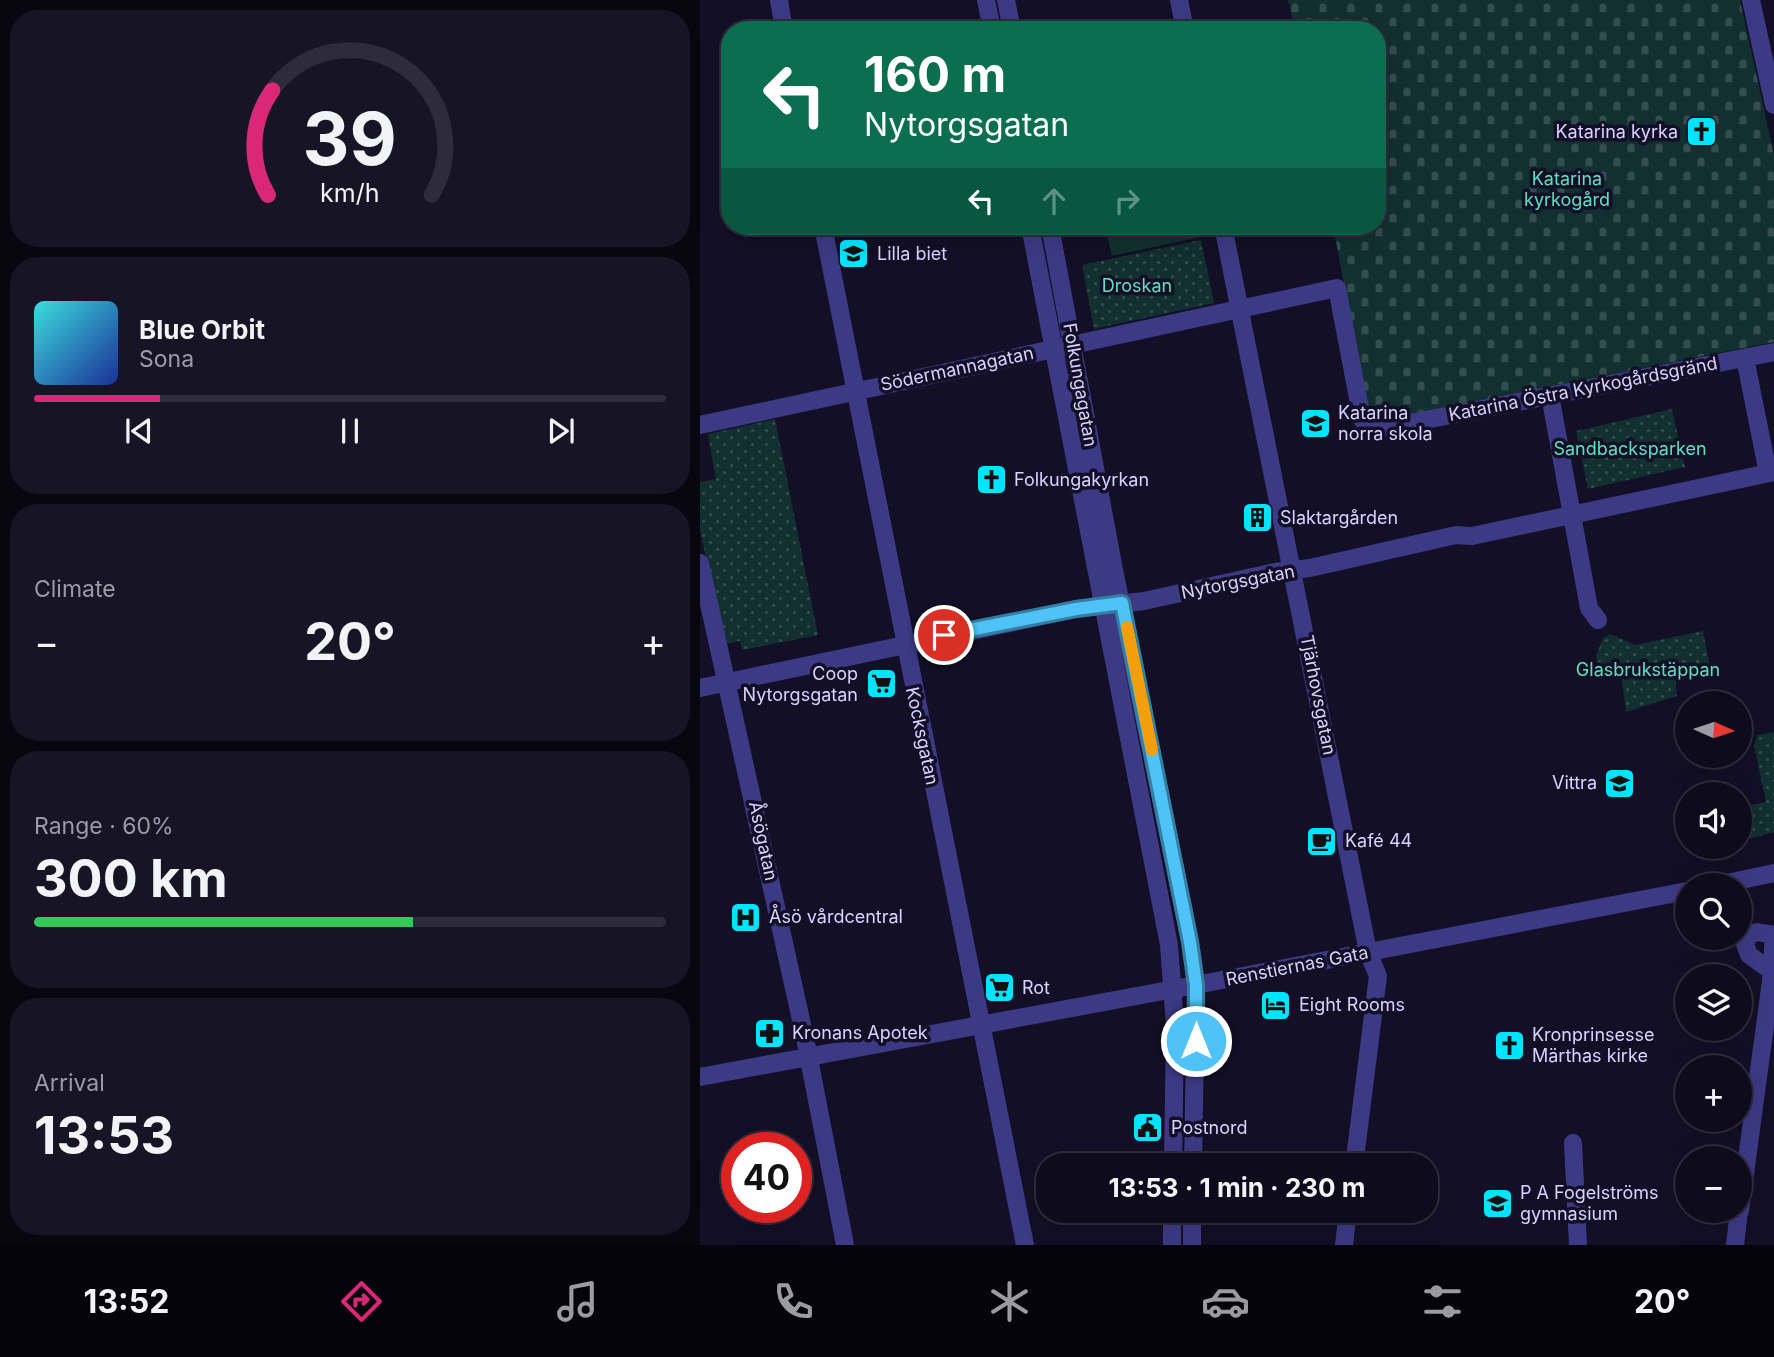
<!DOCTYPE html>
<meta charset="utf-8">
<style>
body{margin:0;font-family:Inter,sans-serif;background:#171425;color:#f1f3f6;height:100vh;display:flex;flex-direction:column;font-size:26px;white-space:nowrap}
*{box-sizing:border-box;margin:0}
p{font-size:23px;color:#9b9ba3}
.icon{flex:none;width:38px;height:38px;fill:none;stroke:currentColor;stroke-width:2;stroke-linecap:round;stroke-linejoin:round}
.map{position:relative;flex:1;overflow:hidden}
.sheet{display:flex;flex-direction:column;gap:10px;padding:10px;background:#08060f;width:700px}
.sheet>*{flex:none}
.hud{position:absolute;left:21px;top:21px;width:665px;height:214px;border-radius:28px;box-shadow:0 7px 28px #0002,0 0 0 2px #2e2b3b;background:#0b6e4f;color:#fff;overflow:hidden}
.needle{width:46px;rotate:93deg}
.buttons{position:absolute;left:975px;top:691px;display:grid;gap:14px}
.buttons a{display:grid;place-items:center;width:77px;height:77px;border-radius:50%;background:#0e0b1c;box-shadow:0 7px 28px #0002,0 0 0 2px #2e2b3b;font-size:35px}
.speed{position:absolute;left:21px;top:1132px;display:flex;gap:14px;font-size:35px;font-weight:700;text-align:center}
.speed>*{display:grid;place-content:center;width:91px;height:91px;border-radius:50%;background:#0e0b1c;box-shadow:0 7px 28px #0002,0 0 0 2px #2e2b3b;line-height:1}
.speed .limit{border:10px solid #d22;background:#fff;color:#111}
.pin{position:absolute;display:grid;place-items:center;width:60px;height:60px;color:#fff;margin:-30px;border:4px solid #fff;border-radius:50%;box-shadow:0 2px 7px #0007}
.me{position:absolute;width:77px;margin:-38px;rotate:0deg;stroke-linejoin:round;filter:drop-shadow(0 0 5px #0008)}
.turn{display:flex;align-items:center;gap:24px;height:147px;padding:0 28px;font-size:32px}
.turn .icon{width:91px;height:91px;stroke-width:2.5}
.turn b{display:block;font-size:49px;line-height:60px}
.lanes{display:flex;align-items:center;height:66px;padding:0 28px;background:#0003;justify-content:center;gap:35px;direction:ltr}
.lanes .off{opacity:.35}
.big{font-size:52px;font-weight:700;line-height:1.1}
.sheet .card{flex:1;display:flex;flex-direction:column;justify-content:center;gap:10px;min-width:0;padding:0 24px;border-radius:28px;background:#171425}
.sheet .dial{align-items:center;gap:0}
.dial svg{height:182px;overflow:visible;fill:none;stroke:#2e2b3b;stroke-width:7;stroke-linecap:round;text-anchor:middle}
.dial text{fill:#f1f3f6;stroke:none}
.song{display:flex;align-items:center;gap:21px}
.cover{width:84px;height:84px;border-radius:10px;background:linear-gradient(135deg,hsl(180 70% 55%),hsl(230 70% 35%))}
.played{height:7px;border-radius:4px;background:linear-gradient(90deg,#db2777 20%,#2e2b3b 20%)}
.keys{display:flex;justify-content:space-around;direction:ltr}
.heat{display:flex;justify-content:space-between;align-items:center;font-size:38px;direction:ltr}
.charge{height:10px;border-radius:5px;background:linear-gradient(90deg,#34c759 60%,#2e2b3b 0)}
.trip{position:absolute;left:336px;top:1153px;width:402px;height:70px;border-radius:28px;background:#0e0b1c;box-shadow:0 7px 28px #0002,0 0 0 2px #2e2b3b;font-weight:700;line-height:70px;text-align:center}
.tabs{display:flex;height:112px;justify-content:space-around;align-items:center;background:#06040b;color:#9b9ba3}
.tabs .icon{width:49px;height:49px}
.tabs .on{color:#db2777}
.tabs b{font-size:32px;color:#f1f3f6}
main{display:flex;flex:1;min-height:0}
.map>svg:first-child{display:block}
.green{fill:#12302f}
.cemetery{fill:url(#cemetery-stones)}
.park{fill:url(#park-dots)}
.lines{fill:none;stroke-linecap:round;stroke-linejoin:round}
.minor{stroke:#3d3a85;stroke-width:18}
.tertiary{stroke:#3d3a85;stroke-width:18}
.route-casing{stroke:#337fa1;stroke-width:18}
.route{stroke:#4fc3f7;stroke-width:12}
.slow{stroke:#f59e0b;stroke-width:12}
.labels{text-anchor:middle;stroke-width:7;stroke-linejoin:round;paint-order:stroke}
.poi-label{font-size:18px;fill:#d9d4ff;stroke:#130f26;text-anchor:start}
.park-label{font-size:18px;fill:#5fe0c0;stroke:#130f26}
.street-label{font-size:18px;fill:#d9d4ff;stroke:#130f26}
</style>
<main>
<section class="sheet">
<div class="card dial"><svg viewBox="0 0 100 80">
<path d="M14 69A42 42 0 1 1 86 69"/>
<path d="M14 69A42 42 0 0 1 16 23" stroke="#db2777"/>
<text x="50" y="56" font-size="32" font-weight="700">39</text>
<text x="50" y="72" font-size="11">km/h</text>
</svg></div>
<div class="card">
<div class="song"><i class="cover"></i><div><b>Blue Orbit</b><p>Sona</p></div></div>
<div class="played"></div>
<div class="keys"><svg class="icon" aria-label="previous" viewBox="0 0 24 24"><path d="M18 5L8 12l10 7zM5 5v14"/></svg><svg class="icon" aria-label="pause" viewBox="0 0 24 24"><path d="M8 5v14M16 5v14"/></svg><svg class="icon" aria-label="next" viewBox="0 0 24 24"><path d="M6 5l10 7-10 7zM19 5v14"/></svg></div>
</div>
<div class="card"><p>Climate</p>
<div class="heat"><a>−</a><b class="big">20°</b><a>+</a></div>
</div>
<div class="card"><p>Range · 60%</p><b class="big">300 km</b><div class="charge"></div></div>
<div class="card"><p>Arrival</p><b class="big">13:53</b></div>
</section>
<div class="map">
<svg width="1074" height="1245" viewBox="0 0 1074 1245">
<defs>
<pattern id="cemetery-stones" width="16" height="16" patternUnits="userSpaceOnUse" patternTransform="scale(1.75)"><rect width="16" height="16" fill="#12302f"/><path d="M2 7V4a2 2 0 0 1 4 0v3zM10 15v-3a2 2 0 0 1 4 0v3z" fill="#344d4e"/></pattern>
<pattern id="park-dots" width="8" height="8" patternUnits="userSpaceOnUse" patternTransform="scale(1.75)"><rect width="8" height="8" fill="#12302f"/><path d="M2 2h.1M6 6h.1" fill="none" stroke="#344d4e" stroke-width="1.8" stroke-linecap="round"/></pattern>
</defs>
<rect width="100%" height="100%" fill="#130f26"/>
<path class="green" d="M405 226H497L500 237 412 256Z"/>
<path class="cemetery" d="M588 0H1040L1074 155V342L676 421 669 418 633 226H677V30H595Z"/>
<path class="park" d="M501 240 514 303 394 329 382 265Z
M972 409 985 467 888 489 876 431Z
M75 419 118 635 42 650 40 641 24 644 0 530V482L16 479 8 434Z
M1003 631 1010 667 975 675 977 696 926 712 921 673 899 676 896 656 903 638 910 634 935 645Z
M1074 732V832L1042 841 1040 807 1066 802 1054 746 1057 735Z"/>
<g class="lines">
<path class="minor" d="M79 0 84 30
M479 0 485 30
M1051 0 1074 105
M123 226 325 1245
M523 226 668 952 678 976 654 1166
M1045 358 1068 473
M850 395 889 608 898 620
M0 425 637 288 662 419 669 427 679 429 1074 352
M0 563 105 1038 145 1245
M0 688 376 609 444 601 575 572 610 568 756 535 772 536 1074 472
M1013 886 1074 873
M1070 970 1049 955 1045 944 1049 935 1057 932 1074 935
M496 985 987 891
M873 1143 878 1245
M1040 1211 1071 981 1074 935
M644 1245 648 1211
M1035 1245 1039 1211"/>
<path class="tertiary" d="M286 0 292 30
M306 0 312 30
M330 226 469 945 475 1025 473 1166
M350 226 414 570 490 941 496 985 493 1166
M0 1077 485 987
M472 1245V1211
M492 1245V1211"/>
</g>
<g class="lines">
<defs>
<path id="route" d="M244 635 376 609 422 603 490 942 496 985V1041"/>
</defs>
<use href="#route" class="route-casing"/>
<use href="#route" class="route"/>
<path class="slow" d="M427 627 452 750"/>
</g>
<defs>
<symbol id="church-square" viewBox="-11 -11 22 22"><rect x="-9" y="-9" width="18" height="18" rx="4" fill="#00e5ff" stroke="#130f26"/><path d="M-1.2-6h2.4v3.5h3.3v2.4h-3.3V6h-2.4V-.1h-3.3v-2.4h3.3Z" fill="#111"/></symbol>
<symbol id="school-square" viewBox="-11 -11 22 22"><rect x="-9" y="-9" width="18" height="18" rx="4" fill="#00e5ff" stroke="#130f26"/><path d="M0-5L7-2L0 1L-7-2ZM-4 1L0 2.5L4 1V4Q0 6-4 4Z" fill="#111"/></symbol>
<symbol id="building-square" viewBox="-11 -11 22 22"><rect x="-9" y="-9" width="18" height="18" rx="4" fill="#00e5ff" stroke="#130f26"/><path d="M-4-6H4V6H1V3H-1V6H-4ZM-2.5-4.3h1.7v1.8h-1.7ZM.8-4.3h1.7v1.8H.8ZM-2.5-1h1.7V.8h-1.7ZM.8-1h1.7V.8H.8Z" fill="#111"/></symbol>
<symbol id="supermarket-square" viewBox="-11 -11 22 22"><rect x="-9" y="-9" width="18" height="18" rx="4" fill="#00e5ff" stroke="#130f26"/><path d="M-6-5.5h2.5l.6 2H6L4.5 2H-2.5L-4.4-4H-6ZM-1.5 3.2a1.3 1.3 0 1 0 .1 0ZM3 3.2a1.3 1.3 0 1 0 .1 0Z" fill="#111"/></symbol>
<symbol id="cafe-square" viewBox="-11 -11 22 22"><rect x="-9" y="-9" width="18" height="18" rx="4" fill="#00e5ff" stroke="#130f26"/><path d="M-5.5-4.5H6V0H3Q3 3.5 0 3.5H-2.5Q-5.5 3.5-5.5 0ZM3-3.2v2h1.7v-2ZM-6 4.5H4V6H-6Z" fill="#111"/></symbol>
<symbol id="hospital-square" viewBox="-11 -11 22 22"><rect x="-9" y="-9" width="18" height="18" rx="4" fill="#00e5ff" stroke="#130f26"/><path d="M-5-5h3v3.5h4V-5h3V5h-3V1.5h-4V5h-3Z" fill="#111"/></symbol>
<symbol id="hotel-square" viewBox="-11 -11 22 22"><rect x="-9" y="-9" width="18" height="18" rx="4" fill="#00e5ff" stroke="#130f26"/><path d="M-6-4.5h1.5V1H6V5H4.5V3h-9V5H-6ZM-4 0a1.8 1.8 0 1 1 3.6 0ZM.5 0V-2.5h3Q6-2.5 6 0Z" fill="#111"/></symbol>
<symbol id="pharmacy-square" viewBox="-11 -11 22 22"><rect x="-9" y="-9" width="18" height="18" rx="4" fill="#00e5ff" stroke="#130f26"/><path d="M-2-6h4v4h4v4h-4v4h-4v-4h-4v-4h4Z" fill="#111"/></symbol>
<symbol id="civic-square" viewBox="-11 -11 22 22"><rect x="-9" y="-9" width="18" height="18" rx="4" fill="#00e5ff" stroke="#130f26"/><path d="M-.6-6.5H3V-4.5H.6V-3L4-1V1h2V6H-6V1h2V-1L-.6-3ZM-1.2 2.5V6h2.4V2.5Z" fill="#111"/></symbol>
</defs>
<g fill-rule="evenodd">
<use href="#church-square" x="984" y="114" width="35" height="35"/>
<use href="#school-square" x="136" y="236" width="35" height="35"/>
<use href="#school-square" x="598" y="406" width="35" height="35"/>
<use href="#church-square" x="274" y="462" width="35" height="35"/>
<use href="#building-square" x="540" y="500" width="35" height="35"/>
<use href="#supermarket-square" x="164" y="666" width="35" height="35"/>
<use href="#school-square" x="902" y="766" width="35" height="35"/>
<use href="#cafe-square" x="604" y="824" width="35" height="35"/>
<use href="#hospital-square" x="28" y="900" width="35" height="35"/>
<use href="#supermarket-square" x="282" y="970" width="35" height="35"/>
<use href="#hotel-square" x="558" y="988" width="35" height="35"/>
<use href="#pharmacy-square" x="52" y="1016" width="35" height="35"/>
<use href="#church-square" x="792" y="1028" width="35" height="35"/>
<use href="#civic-square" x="430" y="1110" width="35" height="35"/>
<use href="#school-square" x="780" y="1186" width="35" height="35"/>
</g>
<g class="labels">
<g class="poi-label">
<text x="978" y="138" text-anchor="end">Katarina kyrka</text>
<text x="177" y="260">Lilla biet</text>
<text x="638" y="419">Katarina<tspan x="638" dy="21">norra skola</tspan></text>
<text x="314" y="486">Folkungakyrkan</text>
<text x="580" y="524">Slaktargården</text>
<text x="158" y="680" text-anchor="end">Coop<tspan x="158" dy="21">Nytorgsgatan</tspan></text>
<text x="897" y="789" text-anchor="end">Vittra</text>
<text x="645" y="847">Kafé 44</text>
<text x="69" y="923">Åsö vårdcentral</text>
<text x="322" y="994">Rot</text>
<text x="599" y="1011">Eight Rooms</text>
<text x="92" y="1039">Kronans Apotek</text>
<text x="832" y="1041">Kronprinsesse<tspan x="832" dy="21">Märthas kirke</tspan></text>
<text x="471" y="1134">Postnord</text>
<text x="820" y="1199">P A Fogelströms<tspan x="820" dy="21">gymnasium</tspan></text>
</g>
<g class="park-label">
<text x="867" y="185">Katarina<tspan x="867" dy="21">kyrkogård</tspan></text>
<text x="437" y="292">Droskan</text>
<text x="930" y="455">Sandbacksparken</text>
<text x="948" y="676">Glasbrukstäppan</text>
</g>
<g class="street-label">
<text transform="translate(257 369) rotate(-12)" y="6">Södermannagatan</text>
<text transform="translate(380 385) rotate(80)" y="6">Folkungagatan</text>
<text transform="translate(883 389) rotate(-11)" y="6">Katarina Östra Kyrkogårdsgränd</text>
<text transform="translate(538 582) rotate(-11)" y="6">Nytorgsgatan</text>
<text transform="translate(618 695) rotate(79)" y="6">Tjärhovsgatan</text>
<text transform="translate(222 736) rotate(78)" y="6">Kocksgatan</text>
<text transform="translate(63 841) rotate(78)" y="6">Åsögatan</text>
<text transform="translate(597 966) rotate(-11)" y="6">Renstiernas Gata</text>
</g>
</g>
</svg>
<div class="buttons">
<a><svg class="needle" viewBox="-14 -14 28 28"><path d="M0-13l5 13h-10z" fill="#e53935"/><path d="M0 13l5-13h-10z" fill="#9b9ba3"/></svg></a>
<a><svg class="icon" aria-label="sound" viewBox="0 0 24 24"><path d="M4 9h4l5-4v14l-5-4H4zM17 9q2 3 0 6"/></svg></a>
<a><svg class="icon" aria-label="search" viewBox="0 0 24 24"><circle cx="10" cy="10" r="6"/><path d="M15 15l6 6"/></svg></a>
<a><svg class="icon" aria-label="layers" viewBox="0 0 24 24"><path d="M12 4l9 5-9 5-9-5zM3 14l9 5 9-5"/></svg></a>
<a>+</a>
<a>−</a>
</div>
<div class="speed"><div class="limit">40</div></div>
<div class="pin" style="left:244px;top:635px;background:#d93025"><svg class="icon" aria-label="arrive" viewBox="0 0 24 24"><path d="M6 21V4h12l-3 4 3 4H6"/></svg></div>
<svg class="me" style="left:496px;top:1041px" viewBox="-20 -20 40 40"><circle r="17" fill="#4fc3f7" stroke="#fff" stroke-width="3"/><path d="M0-11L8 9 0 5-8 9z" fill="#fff"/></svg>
<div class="trip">13:53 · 1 min · 230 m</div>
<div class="hud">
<div class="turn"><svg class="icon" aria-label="left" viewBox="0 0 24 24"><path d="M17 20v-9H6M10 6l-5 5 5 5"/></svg><div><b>160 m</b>Nytorgsgatan</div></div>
<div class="lanes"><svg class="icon" aria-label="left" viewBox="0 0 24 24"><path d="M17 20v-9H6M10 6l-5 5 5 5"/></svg><svg class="icon off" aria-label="ahead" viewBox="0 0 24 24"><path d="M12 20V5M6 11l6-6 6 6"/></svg><svg class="icon off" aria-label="right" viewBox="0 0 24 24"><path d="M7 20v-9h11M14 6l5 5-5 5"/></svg></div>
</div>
</div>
</main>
<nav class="tabs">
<b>13:52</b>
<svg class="icon on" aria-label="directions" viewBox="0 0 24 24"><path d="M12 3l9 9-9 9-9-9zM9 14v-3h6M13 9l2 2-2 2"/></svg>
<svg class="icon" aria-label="music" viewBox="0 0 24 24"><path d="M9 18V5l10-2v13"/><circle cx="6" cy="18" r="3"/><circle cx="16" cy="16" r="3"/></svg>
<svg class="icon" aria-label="phone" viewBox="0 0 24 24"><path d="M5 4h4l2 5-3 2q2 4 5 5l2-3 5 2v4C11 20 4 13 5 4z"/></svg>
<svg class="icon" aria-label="climate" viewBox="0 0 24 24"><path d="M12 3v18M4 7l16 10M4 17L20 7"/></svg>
<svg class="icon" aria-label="car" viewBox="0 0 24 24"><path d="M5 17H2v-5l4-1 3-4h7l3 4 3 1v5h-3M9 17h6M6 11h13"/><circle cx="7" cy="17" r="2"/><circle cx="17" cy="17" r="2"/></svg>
<svg class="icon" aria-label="filters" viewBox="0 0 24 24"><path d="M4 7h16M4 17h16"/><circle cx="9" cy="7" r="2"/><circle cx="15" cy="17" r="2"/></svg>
<b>20°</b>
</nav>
